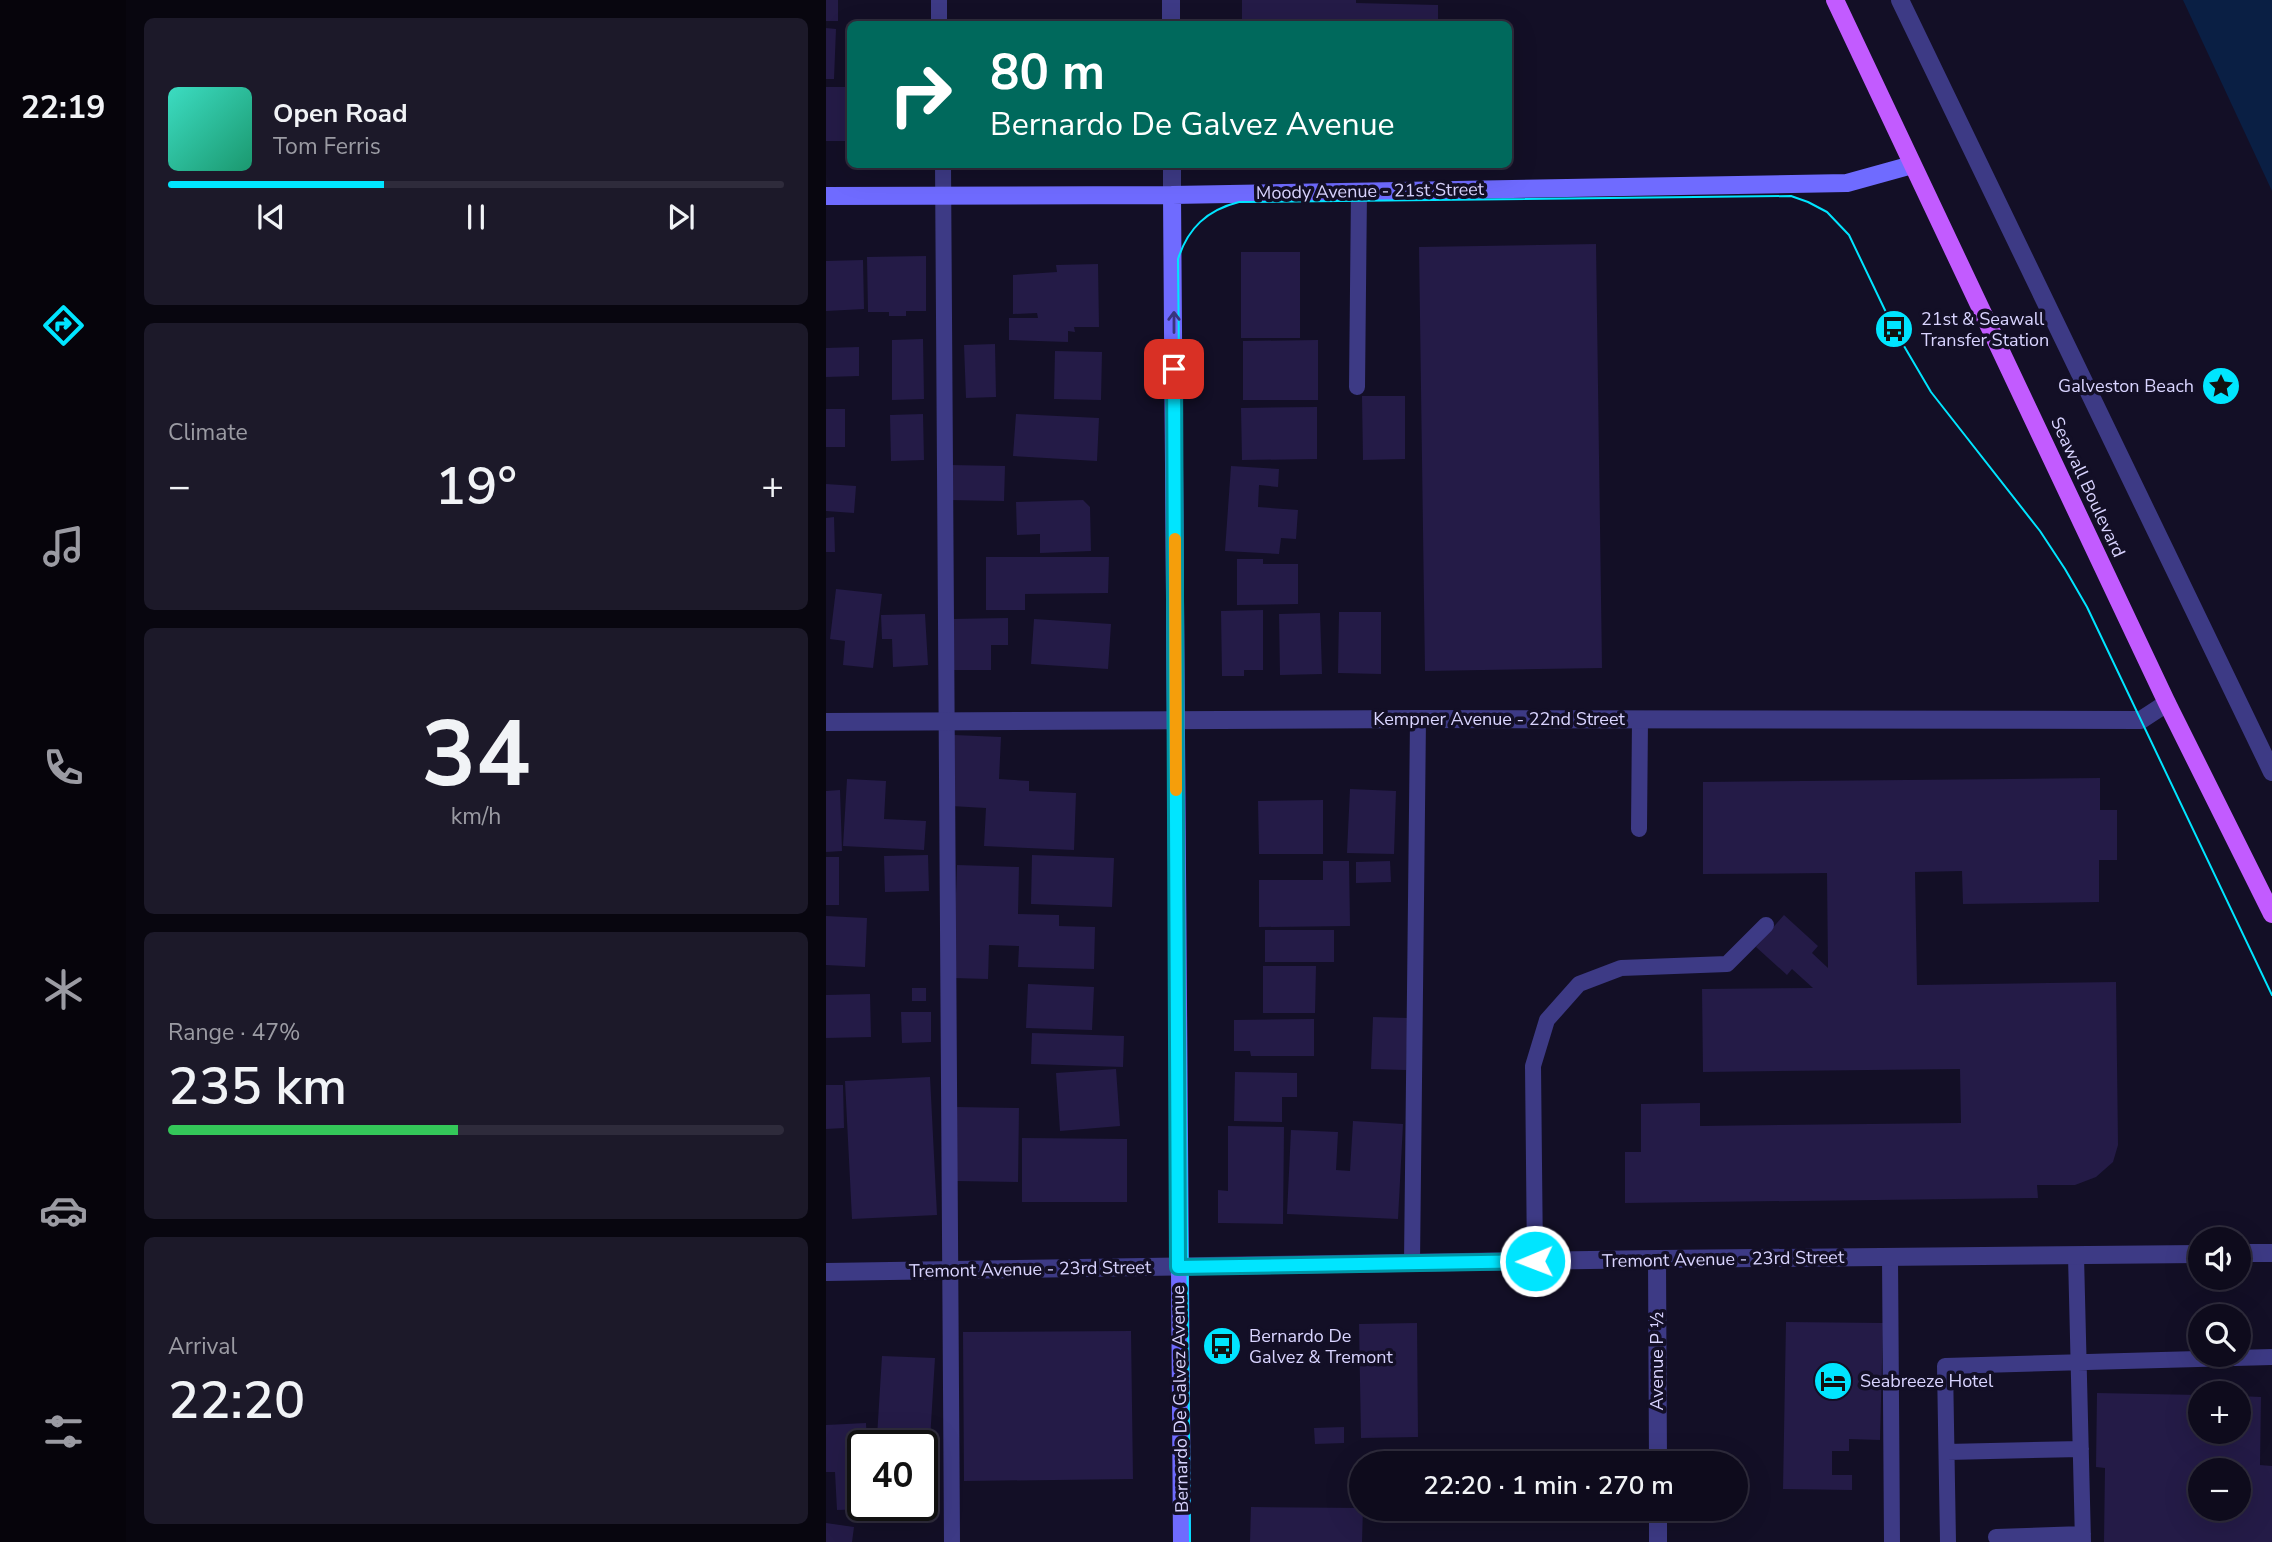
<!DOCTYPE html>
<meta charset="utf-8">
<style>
body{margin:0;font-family:"Nunito Sans",sans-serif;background:#1c1929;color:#f1f3f6;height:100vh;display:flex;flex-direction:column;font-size:26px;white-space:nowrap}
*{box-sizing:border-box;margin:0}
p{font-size:23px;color:#9b9ba3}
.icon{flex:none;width:38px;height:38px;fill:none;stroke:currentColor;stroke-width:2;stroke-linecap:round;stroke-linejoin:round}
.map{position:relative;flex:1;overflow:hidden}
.drawer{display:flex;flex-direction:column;gap:18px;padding:18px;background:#08060f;width:700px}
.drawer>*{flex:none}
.banner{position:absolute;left:21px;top:21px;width:665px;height:147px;border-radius:10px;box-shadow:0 7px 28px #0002,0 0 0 2px #2e2b3b;background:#00695c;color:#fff;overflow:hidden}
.tools{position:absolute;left:1362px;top:1227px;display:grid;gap:14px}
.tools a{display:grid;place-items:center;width:63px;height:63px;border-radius:50%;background:#0e0b1c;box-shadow:0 7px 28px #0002,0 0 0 2px #2e2b3b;font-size:35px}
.speed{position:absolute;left:21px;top:1430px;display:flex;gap:14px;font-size:35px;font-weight:700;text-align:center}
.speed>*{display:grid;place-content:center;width:91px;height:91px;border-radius:50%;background:#0e0b1c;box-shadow:0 7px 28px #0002,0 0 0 2px #2e2b3b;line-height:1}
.speed .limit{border:4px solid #111;border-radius:10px;background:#fff;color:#111}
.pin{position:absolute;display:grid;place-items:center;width:60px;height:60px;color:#fff;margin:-30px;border-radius:14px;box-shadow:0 4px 10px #0006}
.me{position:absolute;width:77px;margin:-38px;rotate:269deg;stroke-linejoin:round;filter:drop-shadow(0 0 5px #0008)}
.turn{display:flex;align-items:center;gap:24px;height:147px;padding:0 28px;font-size:32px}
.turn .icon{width:91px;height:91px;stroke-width:2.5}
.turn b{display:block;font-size:49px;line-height:60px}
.big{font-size:52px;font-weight:600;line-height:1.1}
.drawer .card{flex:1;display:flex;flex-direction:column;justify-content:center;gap:10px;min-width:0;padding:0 24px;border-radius:10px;background:#1c1929}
.drawer .dial{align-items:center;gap:0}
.dial b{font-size:91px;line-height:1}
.song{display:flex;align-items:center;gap:21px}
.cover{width:84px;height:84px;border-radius:10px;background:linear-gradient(135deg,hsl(170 70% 55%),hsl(160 70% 35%))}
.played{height:7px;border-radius:4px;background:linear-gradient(90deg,#00e5ff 35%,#2e2b3b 35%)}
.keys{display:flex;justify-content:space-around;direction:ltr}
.heat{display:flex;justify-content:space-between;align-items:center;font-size:38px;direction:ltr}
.charge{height:10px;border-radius:5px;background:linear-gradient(90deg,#34c759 47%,#2e2b3b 0)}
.trip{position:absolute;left:523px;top:1451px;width:399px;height:70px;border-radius:35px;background:#0e0b1c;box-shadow:0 7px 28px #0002,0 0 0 2px #2e2b3b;font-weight:600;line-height:70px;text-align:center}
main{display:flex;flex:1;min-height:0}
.menu{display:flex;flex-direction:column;width:126px;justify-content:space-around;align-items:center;background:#06040b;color:#9b9ba3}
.menu .icon{width:49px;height:49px}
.menu .selected{color:#00e5ff}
.menu b{font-size:32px;color:#f1f3f6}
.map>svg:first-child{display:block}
.water{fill:#0a1f44}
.building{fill:#241b47;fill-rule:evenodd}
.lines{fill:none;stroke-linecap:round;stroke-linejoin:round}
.service{stroke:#3d3a85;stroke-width:16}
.pedestrian{stroke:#3d3a85;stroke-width:18}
.minor{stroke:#3d3a85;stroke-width:18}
.tertiary{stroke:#3d3a85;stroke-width:18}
.secondary{stroke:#6f6bff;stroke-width:18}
.primary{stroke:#c25bff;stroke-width:18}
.tram{stroke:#00e5ff;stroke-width:2}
.oneway{stroke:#38347d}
.route-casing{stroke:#0095a6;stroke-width:18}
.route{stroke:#00e5ff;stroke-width:12}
.slow{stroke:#f59e0b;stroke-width:12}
.labels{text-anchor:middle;stroke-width:7;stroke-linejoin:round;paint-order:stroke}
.street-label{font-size:18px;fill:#d9d4ff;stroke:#130f26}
.poi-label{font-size:18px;fill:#d9d4ff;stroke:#130f26;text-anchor:start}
</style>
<main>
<nav class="menu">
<b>22:19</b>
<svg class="icon selected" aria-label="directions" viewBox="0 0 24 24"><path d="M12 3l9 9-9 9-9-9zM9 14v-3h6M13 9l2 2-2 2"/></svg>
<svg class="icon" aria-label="music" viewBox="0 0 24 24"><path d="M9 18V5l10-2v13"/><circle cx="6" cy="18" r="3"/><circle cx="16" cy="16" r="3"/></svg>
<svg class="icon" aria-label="phone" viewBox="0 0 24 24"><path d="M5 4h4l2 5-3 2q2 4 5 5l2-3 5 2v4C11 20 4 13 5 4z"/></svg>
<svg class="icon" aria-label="climate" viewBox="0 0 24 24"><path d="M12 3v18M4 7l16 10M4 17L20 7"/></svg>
<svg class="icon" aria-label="car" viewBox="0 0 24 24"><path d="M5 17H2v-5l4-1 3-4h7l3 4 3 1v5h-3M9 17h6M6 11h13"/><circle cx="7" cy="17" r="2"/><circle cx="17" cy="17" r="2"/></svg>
<svg class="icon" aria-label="filters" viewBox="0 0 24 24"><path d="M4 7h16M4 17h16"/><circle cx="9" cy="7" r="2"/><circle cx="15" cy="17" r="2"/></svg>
</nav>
<section class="drawer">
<div class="card">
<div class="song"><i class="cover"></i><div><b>Open Road</b><p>Tom Ferris</p></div></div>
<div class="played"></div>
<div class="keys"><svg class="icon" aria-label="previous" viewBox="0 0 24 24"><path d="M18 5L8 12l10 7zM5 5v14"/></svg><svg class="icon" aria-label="pause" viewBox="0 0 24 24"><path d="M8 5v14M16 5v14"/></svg><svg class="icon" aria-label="next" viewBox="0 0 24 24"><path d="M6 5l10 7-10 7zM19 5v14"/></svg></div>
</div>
<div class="card"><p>Climate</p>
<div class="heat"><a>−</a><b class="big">19°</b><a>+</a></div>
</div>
<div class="card dial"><b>34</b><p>km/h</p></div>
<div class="card"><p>Range · 47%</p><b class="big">235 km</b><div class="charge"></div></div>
<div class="card"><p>Arrival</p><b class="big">22:20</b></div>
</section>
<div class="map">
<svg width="1446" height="1542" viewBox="0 0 1446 1542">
<rect width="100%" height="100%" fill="#130f26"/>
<path class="water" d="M1357 0H1446V191Z"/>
<path class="building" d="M0 0H12V21H0Z
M416 0H530V3L612 5V24H416Z
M0 28 10 29 8 79H0Z
M0 87H24V141H0Z
M770 244 776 668 599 671 593 247Z
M415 252H474V338H415Z
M100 256V311H80V316H63V312H42L41 257Z
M37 260 38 309 0 311V261Z
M272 264 273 327H248L249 332 242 331V342L183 340V318H212L211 313 187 314V275L231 272 230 265Z
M97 339 98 399 66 400V340Z
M492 340V400H417V341Z
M169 344 170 397 140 398 138 345Z
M33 347V376L0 377V348Z
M229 351 276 352 275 400 228 399Z
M536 396H579V459L537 460Z
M491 407V459L416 460 415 408Z
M0 409H19V447H0Z
M97 414 98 460 65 461 64 415Z
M190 414 273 418 271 461 187 456Z
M124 465 179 466 178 501 123 500Z
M405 466 453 469 452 487 433 485 432 507 472 510 470 539 455 538 453 554 399 551Z
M0 484 30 486 28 513 0 511Z
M257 500 264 507 265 551 214 553V534L191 535 190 502Z
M8 517 9 552H0V518Z
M160 557H283L282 593 199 594V610H160Z
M411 559H437V564H472V604L411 605Z
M10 589 56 594 47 668 17 665 19 641 4 639Z
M437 610V670H418V676H396L395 611Z
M513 612H555V674L512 673Z
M494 613 496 674 454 675 453 614Z
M99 614 102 665 67 667 66 639H56L55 615Z
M182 618V645H165V670H126V619Z
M208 619 285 624 282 669 205 664Z
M128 735 175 737 173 779 203 781V791L250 793 248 850 158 846 160 808 125 806Z
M1274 778V810H1291V860H1273V902L1137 904 1136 871 1089 872 1091 985 1290 982 1292 1145 1287 1162 1270 1177 1249 1185H1211L1212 1198 799 1203V1152H815V1104L874 1103V1126L1135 1123 1134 1069 877 1072 876 989 987 988 966 969 961 975 930 947 958 915 992 946 986 953 1002 968 1001 873 877 874V782Z
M21 779 60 781 58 819 100 821 98 850 17 846Z
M524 789 570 791 568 854 521 853Z
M14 790 16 851 0 852V791Z
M497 800V854H433L432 801Z
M102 855 103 891 59 892 58 856Z
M206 855 288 858 286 907 205 904Z
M0 857H13V905H0Z
M497 861H523L524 926 433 927V880H497Z
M564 861 565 882 530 883V862Z
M131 865 193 867 192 914 233 915V926L269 927 268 969 192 967 193 946 163 945 162 979 127 978Z
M0 916 41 918 39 967 0 965Z
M439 930H508V962H439Z
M437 966H490L489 1013H437Z
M202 984 268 987 266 1030 200 1028Z
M86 988H100V1001H86Z
M44 994 45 1037 0 1038V995Z
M75 1012H105V1042L76 1043Z
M547 1017 582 1018 580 1070 545 1069Z
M488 1019V1056H425L424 1051H408V1020Z
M206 1033 298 1036 297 1067 205 1064Z
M290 1069 294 1126 234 1131 230 1073Z
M409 1072 471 1073V1097H456V1122L408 1121Z
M104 1077 111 1215 26 1219 19 1081Z
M0 1085H17L18 1128 0 1129Z
M130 1107 193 1108 192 1182 129 1181Z
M527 1121 577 1124 572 1219 461 1214 465 1130 512 1132 510 1170 524 1171Z
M402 1126 458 1127 457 1224 392 1223V1190L402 1191Z
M196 1138 301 1139V1202H196Z
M960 1322 1057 1323 1054 1440 1023 1439V1451H1006V1475H1026V1490L957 1489Z
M591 1323 592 1437 535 1438 533 1324Z
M305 1331 307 1479 138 1481 137 1332Z
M56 1356 109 1358 104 1440 51 1437Z
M1271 1393 1374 1395V1432H1412V1396L1435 1397 1434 1465 1446 1466V1542H1278L1279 1468 1270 1467ZM1374 1470H1412V1508H1374Z
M40 1423 41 1446H37V1505H43V1509L11 1510 9 1472H0V1425Z
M518 1427V1443L489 1444 488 1428Z
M425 1507 537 1508 536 1542H424Z
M0 1523 28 1527 26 1542H0Z"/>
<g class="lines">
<path class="service" d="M113 0V24
M117 164 126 1542
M531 387 533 191
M813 829 814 719
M1250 1256 1257 1542
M1064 1257 1066 1542
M709 1261 707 1066 721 1020 753 984 795 968 901 964 940 925
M586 1263 592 719
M1121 1452 1255 1449
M1170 1537 1257 1534
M1122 1542 1119 1366 1446 1357"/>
<path class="pedestrian" d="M1074 0 1446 772"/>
<path class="minor" d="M0 722 592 719 1315 720 1341 703
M831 1259 832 1463
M832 1508V1542"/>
<path class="tertiary" d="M345 0V24
M346 164V195
M1412 1253H1446
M0 1272 831 1259 1374 1254"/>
<path class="secondary" d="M346 195 356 1542
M0 196 346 195 1021 183 1086 165"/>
<path class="primary" d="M1009 0 1341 703 1446 914"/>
<path class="tram" d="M364 1542 352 259C362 228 381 210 413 202L965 196 982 202 1001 212 1023 235 1068 329 1105 392 1214 531 1239 569 1261 607 1446 995"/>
</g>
<defs><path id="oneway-shaft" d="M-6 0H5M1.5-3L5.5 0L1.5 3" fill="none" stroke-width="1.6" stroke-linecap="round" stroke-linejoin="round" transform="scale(1.75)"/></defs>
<use class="oneway" href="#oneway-shaft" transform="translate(348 322) rotate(-90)"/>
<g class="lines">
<defs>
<path id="route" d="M348 369 352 1267 709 1261"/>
</defs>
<use href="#route" class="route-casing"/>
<use href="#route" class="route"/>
<path class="slow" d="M349 539 350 790"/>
</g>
<defs>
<symbol id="bus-disc" viewBox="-11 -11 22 22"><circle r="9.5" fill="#00e5ff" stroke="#130f26"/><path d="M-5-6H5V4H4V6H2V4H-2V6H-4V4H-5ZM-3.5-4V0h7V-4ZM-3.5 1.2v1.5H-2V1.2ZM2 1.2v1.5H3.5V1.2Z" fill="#111"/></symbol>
<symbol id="sight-disc" viewBox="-11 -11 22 22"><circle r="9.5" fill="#00e5ff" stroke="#130f26"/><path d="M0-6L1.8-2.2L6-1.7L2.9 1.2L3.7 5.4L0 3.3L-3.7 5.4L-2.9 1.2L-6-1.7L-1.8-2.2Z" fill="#111"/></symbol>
<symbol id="hotel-disc" viewBox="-11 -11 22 22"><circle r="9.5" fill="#00e5ff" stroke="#130f26"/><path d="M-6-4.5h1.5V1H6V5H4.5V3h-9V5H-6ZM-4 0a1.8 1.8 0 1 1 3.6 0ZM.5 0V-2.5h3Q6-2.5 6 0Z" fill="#111"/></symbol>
</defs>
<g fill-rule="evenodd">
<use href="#bus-disc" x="1046" y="307" width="44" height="44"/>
<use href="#sight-disc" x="1373" y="364" width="44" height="44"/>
<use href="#bus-disc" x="374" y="1324" width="44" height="44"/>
<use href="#hotel-disc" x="985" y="1359" width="44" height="44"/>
</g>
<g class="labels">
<g class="street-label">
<text transform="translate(544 191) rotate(-1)" y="6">Moody Avenue - 21st Street</text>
<text transform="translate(1262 487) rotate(65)" y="6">Seawall Boulevard</text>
<text x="673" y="725">Kempner Avenue - 22nd Street</text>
<text transform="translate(897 1259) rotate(-1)" y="6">Tremont Avenue - 23rd Street</text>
<text transform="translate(204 1269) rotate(-1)" y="6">Tremont Avenue - 23rd Street</text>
<text transform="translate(831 1361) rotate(-90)" y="6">Avenue P ½</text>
<text transform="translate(354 1399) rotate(-91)" y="6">Bernardo De Galvez Avenue</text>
</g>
<g class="poi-label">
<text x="1095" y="325">21st &amp; Seawall<tspan x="1095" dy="21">Transfer Station</tspan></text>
<text x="1368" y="392" text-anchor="end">Galveston Beach</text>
<text x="423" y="1342">Bernardo De<tspan x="423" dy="21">Galvez &amp; Tremont</tspan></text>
<text x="1034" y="1387">Seabreeze Hotel</text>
</g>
</g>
</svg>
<div class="tools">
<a><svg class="icon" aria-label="sound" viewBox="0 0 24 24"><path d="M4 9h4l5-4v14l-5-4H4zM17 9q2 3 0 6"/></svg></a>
<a><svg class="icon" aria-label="search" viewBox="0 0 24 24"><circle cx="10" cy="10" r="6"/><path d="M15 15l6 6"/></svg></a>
<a>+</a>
<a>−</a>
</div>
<div class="speed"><div class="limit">40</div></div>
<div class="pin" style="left:348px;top:369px;background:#d93025"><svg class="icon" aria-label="arrive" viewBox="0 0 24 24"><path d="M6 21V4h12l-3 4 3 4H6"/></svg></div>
<svg class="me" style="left:709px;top:1261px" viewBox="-20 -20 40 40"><circle r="17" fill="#00e5ff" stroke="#fff" stroke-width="3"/><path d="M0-11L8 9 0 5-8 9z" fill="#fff"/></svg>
<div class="trip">22:20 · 1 min · 270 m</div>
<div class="banner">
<div class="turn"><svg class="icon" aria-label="right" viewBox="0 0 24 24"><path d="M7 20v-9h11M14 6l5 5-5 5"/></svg><div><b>80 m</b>Bernardo De Galvez Avenue</div></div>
</div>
</div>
</main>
